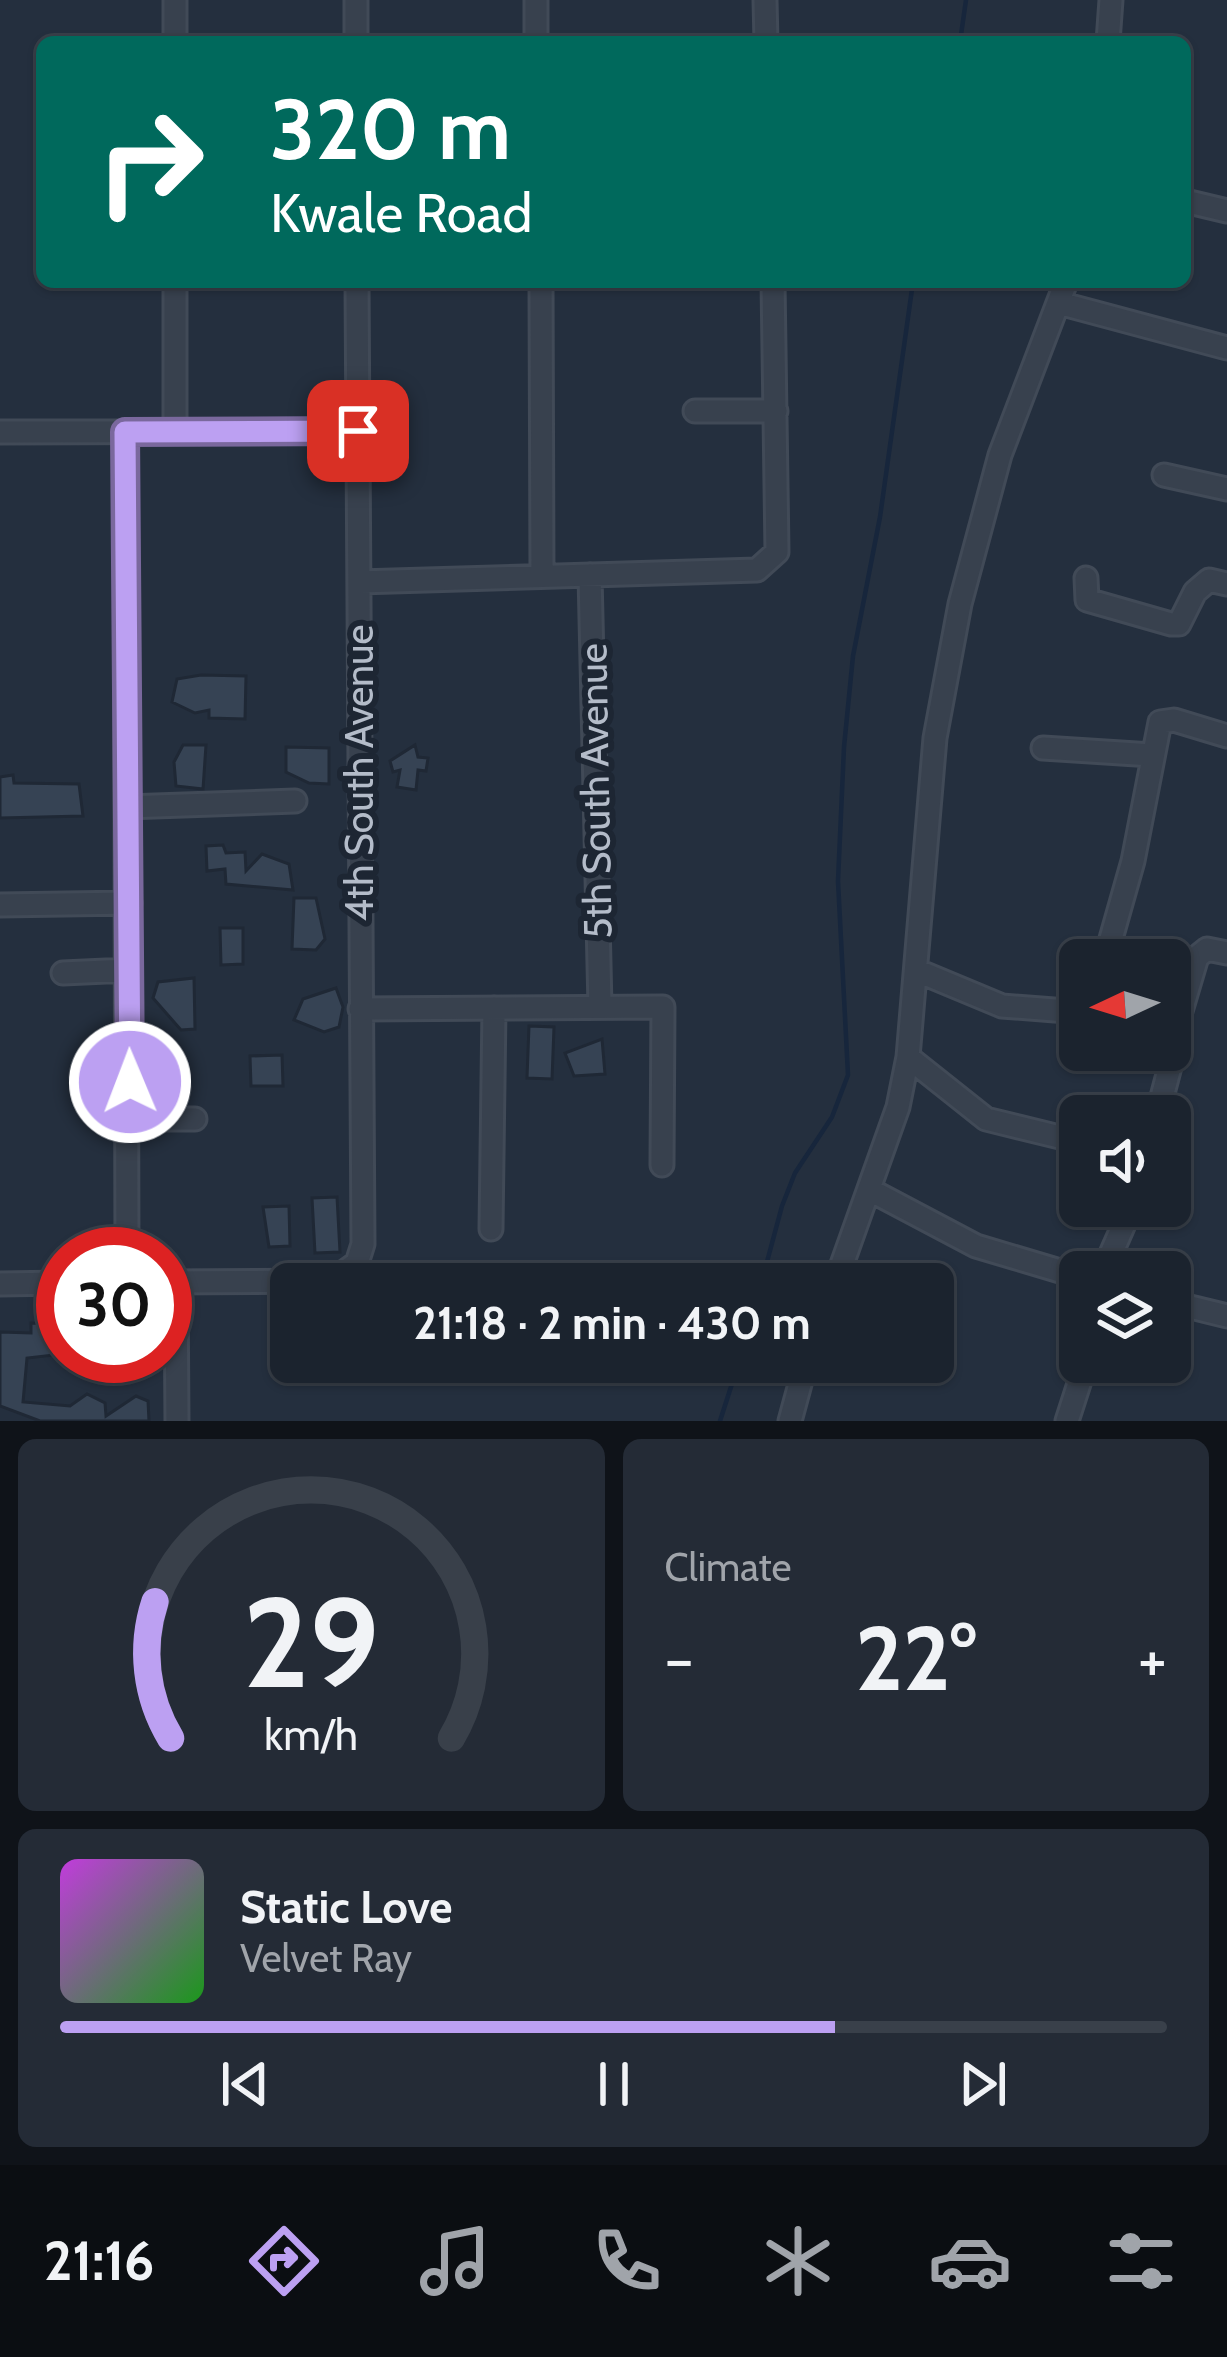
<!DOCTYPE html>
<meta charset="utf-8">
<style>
body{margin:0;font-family:Cabin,sans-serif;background:#242b36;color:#f1f3f6;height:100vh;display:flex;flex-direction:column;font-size:45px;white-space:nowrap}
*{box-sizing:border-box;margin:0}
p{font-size:39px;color:#a0a4aa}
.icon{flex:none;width:66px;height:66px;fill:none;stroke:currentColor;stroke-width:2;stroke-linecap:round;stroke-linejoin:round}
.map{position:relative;height:1421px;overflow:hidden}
.details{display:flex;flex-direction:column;gap:18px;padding:18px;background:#0f1319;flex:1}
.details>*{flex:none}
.banner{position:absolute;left:36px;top:36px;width:1155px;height:252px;border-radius:18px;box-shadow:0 3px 9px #0004,0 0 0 3px #39404a;background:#00695c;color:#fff;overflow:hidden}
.needle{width:78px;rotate:266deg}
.buttons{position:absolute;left:1059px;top:939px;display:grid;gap:24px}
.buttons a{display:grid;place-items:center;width:132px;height:132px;border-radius:18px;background:#1b232e;box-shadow:0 3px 9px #0004,0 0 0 3px #39404a;font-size:60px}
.speed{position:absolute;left:36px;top:1227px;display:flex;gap:24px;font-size:60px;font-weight:700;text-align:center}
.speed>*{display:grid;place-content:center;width:156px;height:156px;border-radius:50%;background:#1b232e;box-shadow:0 3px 9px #0004,0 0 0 3px #39404a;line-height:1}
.speed .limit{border:18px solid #d22;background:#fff;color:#111}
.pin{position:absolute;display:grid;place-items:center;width:102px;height:102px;color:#fff;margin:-51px;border-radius:24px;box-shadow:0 6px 18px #0006}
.me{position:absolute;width:132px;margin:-66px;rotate:359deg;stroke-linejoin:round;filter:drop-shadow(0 0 9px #0008)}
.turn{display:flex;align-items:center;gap:42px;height:252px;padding:0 36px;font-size:54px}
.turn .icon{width:156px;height:156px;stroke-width:2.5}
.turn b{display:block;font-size:84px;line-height:102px}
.big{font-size:90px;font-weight:700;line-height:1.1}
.details .widget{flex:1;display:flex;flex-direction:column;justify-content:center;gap:18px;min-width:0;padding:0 42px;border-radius:18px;background:#242b36}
.details .dial{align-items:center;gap:0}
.dial svg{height:312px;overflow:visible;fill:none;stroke:#39404a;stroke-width:7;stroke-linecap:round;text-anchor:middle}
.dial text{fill:#f1f3f6;stroke:none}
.song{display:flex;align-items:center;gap:36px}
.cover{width:144px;height:144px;border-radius:18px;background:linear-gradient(135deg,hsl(290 70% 55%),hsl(120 70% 35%))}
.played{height:12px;border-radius:6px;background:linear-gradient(90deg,#bca0f2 70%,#39404a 70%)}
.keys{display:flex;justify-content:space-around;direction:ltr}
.heat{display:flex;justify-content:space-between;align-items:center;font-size:66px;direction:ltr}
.details .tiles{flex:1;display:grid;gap:18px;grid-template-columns:1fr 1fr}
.widget:last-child{grid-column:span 2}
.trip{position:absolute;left:270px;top:1263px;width:684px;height:120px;border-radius:18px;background:#1b232e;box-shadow:0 3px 9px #0004,0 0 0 3px #39404a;font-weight:700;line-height:120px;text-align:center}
.menu{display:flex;height:192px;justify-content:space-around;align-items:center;background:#0b0e12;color:#a0a4aa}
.menu .icon{width:84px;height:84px}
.menu .current{color:#bca0f2}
.menu b{font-size:54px;color:#f1f3f6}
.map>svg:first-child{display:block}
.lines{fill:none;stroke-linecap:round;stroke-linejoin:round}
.stream{stroke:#17263c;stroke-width:4.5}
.building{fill:#364354;stroke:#1f2835;stroke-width:3}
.minor-casing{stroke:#414a57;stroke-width:27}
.minor{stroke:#38414e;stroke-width:21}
.route-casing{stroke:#7a689d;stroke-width:30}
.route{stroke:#bca0f2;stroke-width:21}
.labels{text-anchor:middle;stroke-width:12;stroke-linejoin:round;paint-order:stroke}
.street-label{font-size:39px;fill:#b4bcc9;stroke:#1d2633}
</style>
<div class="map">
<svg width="1227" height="1421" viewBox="0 0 1227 1421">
<rect width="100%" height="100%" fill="#242f3e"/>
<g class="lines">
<path class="stream" d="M960 42 966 0
M761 1284 782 1206 795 1173 832 1117 848 1075 838 881 844 747 853 656 880 517 913 282
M720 1421 739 1362"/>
</g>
<path class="building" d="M201 675 246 676 245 719 209 718V710L195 713 172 702 177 679Z
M183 745H206L203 789 176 786 174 762Z
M415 745 418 757 428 758 426 771 418 770 416 790 397 787 400 770 393 772 390 761Z
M286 747 329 748V784L309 783 286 772Z
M13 775 14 783 79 784 83 816 0 818V777Z
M223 845 226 853 245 852 246 871 262 854 289 864 293 890 226 884 225 869 207 871 206 846Z
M294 898H316L325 939 316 950 292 949Z
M220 928H243V964L221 965Z
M194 978 195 1029 181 1030 153 998 158 982Z
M336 988 343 1007 339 1027 324 1032 294 1020 303 999Z
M529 1026 554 1027 552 1079 527 1078Z
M602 1039 605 1074 574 1076 565 1053Z
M282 1055 283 1086H251L250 1056Z
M337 1197 340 1252 315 1253 312 1198Z
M289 1206 290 1246 269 1247 263 1207Z
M31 1323 63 1325V1354L27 1358 23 1402 70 1406 87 1394 105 1403 106 1416 136 1396 148 1401 149 1421H40L0 1406V1332L31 1333Z"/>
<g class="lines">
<defs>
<path id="minor" d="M175 0V42
M356 0V42
M765 0 766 42
M536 42V0
M1108 42 1111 0
M1185 201 1227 211
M175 282V432
M541 282 542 576
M1059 303 1227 348
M695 411H776
M0 432 358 431
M125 432 127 1254
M1164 475 1227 489
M590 575 600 1007
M1086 578 1087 600 1171 624H1179L1195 592 1209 580 1227 584
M359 582 757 570 777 552 773 282
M1043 748 1152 755
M126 807 295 801
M0 905 130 903
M1105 960 1133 861 1160 722 1174 720 1227 736
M918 971 1002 1006 1080 1012
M63 973 128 970
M360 1009 663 1007 662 1165
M1176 1028 1197 957 1207 949 1227 953
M908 1057 986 1119 1080 1142
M1157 1116 1177 1040 1170 1023
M130 1119H195
M870 1190 976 1246 1080 1277
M491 1229 494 1008
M1103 1272 1132 1206
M165 1282 332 1281 357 1263 363 1244 357 282
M176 1282 177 1421
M0 1284 63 1283
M835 1284 898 1107 908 1057 935 738 960 604 1000 455 1066 282
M1170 1302 1227 1316
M790 1421 806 1362
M1067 1421 1086 1362"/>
</defs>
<use href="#minor" class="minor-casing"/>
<use href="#minor" class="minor"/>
</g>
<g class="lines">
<defs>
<path id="route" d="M130 1082 125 432 358 431"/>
</defs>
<use href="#route" class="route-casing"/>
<use href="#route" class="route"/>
</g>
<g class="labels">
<g class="street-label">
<text transform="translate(359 773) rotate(-90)" y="14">4th South Avenue</text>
<text transform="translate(595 791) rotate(-91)" y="14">5th South Avenue</text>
</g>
</g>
</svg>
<div class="buttons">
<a><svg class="needle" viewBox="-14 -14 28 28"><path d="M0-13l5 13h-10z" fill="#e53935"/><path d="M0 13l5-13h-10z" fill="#a0a4aa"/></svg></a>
<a><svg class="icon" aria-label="sound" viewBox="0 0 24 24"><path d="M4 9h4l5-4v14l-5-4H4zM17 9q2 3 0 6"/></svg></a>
<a><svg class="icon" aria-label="layers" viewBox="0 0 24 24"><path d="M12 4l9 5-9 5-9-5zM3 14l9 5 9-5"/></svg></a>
</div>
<div class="speed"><div class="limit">30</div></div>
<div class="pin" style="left:358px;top:431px;background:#d93025"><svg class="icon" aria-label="arrive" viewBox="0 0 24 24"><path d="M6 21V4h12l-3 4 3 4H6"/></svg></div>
<svg class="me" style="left:130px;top:1082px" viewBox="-20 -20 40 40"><circle r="17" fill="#bca0f2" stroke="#fff" stroke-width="3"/><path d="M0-11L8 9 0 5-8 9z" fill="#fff"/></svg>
<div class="trip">21:18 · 2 min · 430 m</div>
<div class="banner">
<div class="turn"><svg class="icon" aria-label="right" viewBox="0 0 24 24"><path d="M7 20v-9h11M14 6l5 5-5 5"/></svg><div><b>320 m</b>Kwale Road</div></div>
</div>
</div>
<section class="details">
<div class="tiles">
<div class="widget dial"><svg viewBox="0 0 100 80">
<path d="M14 69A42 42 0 1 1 86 69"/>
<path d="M14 69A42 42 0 0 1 10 34" stroke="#bca0f2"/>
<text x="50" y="56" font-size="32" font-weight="700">29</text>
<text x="50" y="72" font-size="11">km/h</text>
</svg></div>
<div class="widget"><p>Climate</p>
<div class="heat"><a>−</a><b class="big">22°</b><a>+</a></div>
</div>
<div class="widget">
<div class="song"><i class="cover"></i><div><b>Static Love</b><p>Velvet Ray</p></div></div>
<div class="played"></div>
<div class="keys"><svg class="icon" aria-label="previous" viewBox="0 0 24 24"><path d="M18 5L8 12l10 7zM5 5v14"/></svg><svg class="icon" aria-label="pause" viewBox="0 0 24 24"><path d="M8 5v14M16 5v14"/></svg><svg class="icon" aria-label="next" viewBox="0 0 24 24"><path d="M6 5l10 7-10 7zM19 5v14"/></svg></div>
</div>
</div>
</section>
<nav class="menu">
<b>21:16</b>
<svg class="icon current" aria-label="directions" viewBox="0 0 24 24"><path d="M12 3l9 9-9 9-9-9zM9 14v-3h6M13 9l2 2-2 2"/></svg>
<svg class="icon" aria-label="music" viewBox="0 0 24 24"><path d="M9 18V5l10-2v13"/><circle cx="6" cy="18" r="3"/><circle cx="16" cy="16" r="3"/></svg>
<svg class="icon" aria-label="phone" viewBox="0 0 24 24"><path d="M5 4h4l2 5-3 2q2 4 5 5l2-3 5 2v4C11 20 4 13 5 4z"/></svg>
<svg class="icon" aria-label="climate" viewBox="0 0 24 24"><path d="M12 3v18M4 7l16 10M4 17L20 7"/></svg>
<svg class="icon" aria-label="car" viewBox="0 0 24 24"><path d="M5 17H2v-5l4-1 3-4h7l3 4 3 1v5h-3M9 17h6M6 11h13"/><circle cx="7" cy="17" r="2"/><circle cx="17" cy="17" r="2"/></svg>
<svg class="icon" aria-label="filters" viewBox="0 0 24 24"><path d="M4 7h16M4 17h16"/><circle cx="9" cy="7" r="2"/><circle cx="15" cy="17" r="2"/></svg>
</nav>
